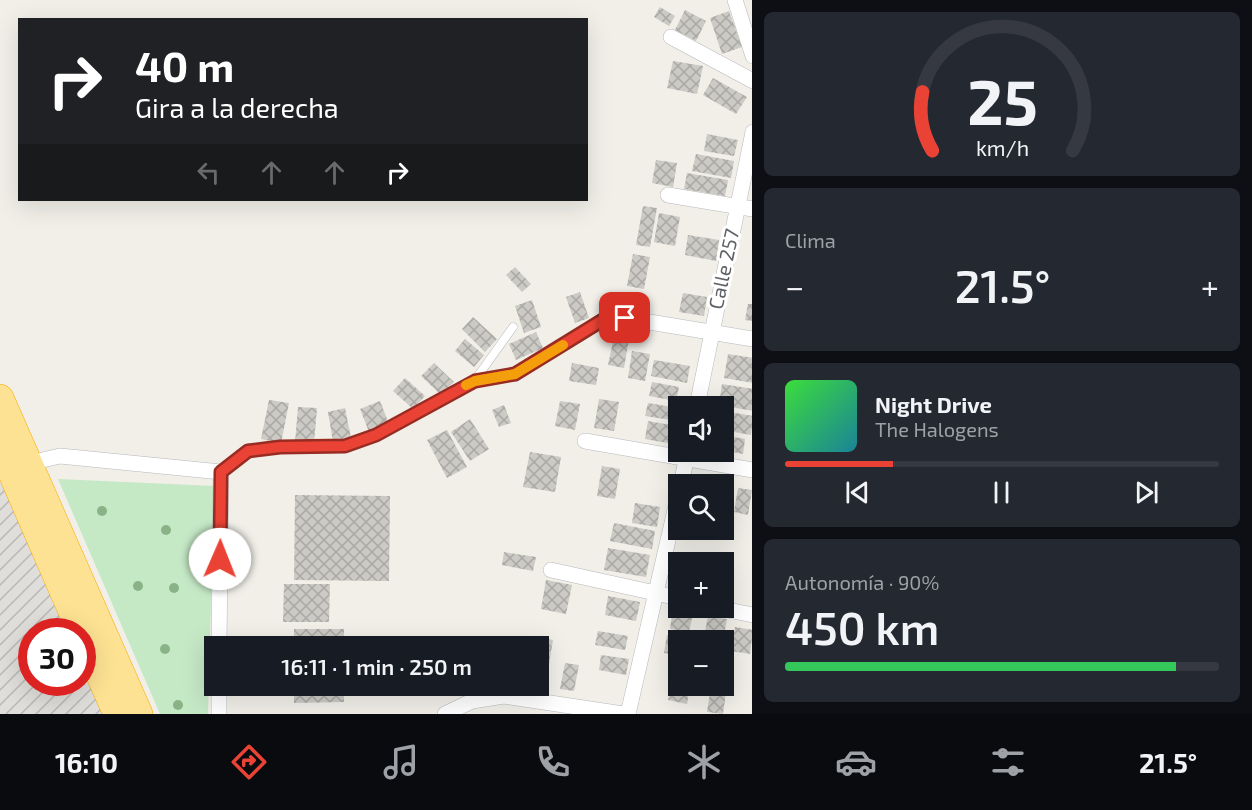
<!DOCTYPE html>
<html lang="es">
<meta charset="utf-8">
<style>
body{margin:0;font-family:"Exo 2",sans-serif;background:#242831;color:#f1f3f6;height:100vh;display:flex;flex-direction:column;font-size:22px;white-space:nowrap}
*{box-sizing:border-box;margin:0}
p{font-size:20px;color:#9ea1a6}
.icon{flex:none;width:33px;height:33px;fill:none;stroke:currentColor;stroke-width:2;stroke-linecap:round;stroke-linejoin:round}
.map{position:relative;flex:1;overflow:hidden}
.sheet{display:flex;flex-direction:column;gap:12px;padding:12px;background:#0d0f14;width:500px}
.sheet>*{flex:none}
.top-card{position:absolute;left:18px;top:18px;width:570px;height:183px;border-radius:0px;box-shadow:0 6px 24px #0002;background:#202124;color:#fff;overflow:hidden}
.controls{position:absolute;left:668px;top:396px;display:grid;gap:12px}
.controls a{display:grid;place-items:center;width:66px;height:66px;border-radius:0px;background:#171b24;box-shadow:0 6px 24px #0002;font-size:30px}
.speed{position:absolute;left:18px;top:618px;display:flex;gap:12px;font-size:30px;font-weight:700;text-align:center}
.speed>*{display:grid;place-content:center;width:78px;height:78px;border-radius:50%;background:#171b24;box-shadow:0 6px 24px #0002;line-height:1}
.speed .limit{border:9px solid #d22;background:#fff;color:#111}
.pin{position:absolute;display:grid;place-items:center;width:51px;height:51px;color:#fff;margin:-26px;border-radius:12px;box-shadow:0 3px 9px #0006}
.me{position:absolute;width:66px;margin:-33px;rotate:1deg;stroke-linejoin:round;filter:drop-shadow(0 0 4px #0008)}
.turn{display:flex;align-items:center;gap:21px;height:126px;padding:0 18px;font-size:27px}
.turn .icon{width:78px;height:78px;stroke-width:2.5}
.turn b{display:block;font-size:42px;line-height:51px}
.lanes{display:flex;align-items:center;height:57px;padding:0 18px;background:#0003;justify-content:center;gap:30px;direction:ltr}
.lanes .off{opacity:.35}
.big{font-size:45px;font-weight:600;line-height:1.1}
.sheet .tile{flex:1;display:flex;flex-direction:column;justify-content:center;gap:9px;min-width:0;padding:0 21px;border-radius:9px;background:#242831}
.sheet .dial{align-items:center;gap:0}
.dial svg{height:156px;overflow:visible;fill:none;stroke:#363941;stroke-width:7;stroke-linecap:round;text-anchor:middle}
.dial text{fill:#f1f3f6;stroke:none}
.song{display:flex;align-items:center;gap:18px}
.cover{width:72px;height:72px;border-radius:9px;background:linear-gradient(135deg,hsl(120 70% 55%),hsl(190 70% 35%))}
.played{height:6px;border-radius:3px;background:linear-gradient(90deg,#ea4335 25%,#363941 25%)}
.keys{display:flex;justify-content:space-around;direction:ltr}
.heat{display:flex;justify-content:space-between;align-items:center;font-size:33px;direction:ltr}
.charge{height:9px;border-radius:4px;background:linear-gradient(90deg,#34c759 90%,#363941 0)}
.trip{position:absolute;left:204px;top:636px;width:345px;height:60px;border-radius:0px;background:#171b24;box-shadow:0 6px 24px #0002;font-weight:600;line-height:60px;text-align:center}
.tabs{display:flex;height:96px;justify-content:space-around;align-items:center;background:#090b0e;color:#9ea1a6}
.tabs .icon{width:42px;height:42px}
.tabs .on{color:#ea4335}
.tabs b{font-size:27px;color:#f1f3f6}
main{display:flex;flex:1;min-height:0}
.map>svg:first-child{display:block}
.industrial{fill:url(#industrial-furrows)}
.grass{fill:#c5e8c5}
.building{fill:url(#building-cross-hatch)}
.lines{fill:none;stroke-linecap:round;stroke-linejoin:round}
.lane-casing{stroke:#b5b8bc;stroke-width:9}
.street-casing{stroke:#b5b8bc;stroke-width:16}
.highway-casing{stroke:#f9ab00;stroke-width:28}
.lane{stroke:#fff;stroke-width:8}
.street{stroke:#fff;stroke-width:15}
.highway{stroke:#fde293;stroke-width:27}
.tree{fill:#89b387}
.route-casing{stroke:#982c22;stroke-width:15}
.route{stroke:#ea4335;stroke-width:10}
.slow{stroke:#f59e0b;stroke-width:10}
.labels{text-anchor:middle;stroke-width:6;stroke-linejoin:round;paint-order:stroke}
.street-label{font-size:20px;fill:#5f6368;stroke:#fff}
</style>
<main>
<div class="map">
<svg width="753" height="714" viewBox="0 0 753 714">
<defs>
<pattern id="industrial-furrows" width="10" height="10" patternUnits="userSpaceOnUse" patternTransform="scale(1.5)"><rect width="10" height="10" fill="#e0deda"/><path d="M-1 1l2-2M0 10L10 0M9 11l2-2" fill="none" stroke="#b9b8b5"/></pattern>
<pattern id="building-cross-hatch" width="8" height="8" patternUnits="userSpaceOnUse" patternTransform="scale(1.5)"><rect width="8" height="8" fill="#cccac5"/><path d="M0 0l8 8M0 8l8-8" fill="none" stroke="#a9a8a4"/></pattern>
</defs>
<rect width="100%" height="100%" fill="#f1efe8"/>
<path class="industrial" d="M0 472 72 631 32 632V682H82L83 657 106 714H0Z"/>
<path class="grass" d="M58 479 214 486 208 714H160Z"/>
<path class="building" d="M660 7 675 16 669 26 654 17Z
M685 10 706 21 696 41 675 30Z
M729 11 742 47 722 54 710 18Z
M673 61 703 66 697 94 667 88Z
M713 78 747 97 736 114 703 95Z
M707 134 738 140 734 156 704 151Z
M696 154 734 161 731 178 692 171Z
M656 160 677 163 673 187 652 183Z
M687 173 728 180 725 196 684 189Z
M643 206 657 208 650 247 636 245Z
M659 213 680 217 675 246 654 242Z
M688 235 719 240 716 261 685 255Z
M633 254 650 257 644 289 627 286Z
M515 267 531 284 522 292 506 275Z
M580 292 589 318 575 323 566 297Z
M683 293 707 297 704 316 679 312Z
M532 300 541 327 524 333 515 306Z
M748 304H753V321L745 320Z
M473 317 497 339 485 352 462 329Z
M536 332 543 348 516 360 509 344Z
M614 337 629 339 624 368 608 365Z
M465 339 484 355 474 367 455 351Z
M632 351 650 354 645 381 628 378Z
M728 354 753 358V383L724 378Z
M654 360 690 366 687 383 651 376Z
M434 363 454 382 441 395 421 376Z
M572 363 599 368 596 385 569 381Z
M405 378 425 396 413 409 393 391Z
M652 382 679 387 676 401 649 396Z
M722 384 753 389V411L719 405Z
M599 399 619 402 614 431 594 428Z
M269 400 289 403 281 443 261 439Z
M380 401 389 424 369 432 360 409Z
M560 401 580 404 575 430 555 426Z
M648 403 678 408V421L645 416Z
M504 405 511 423 499 427 492 410Z
M298 407 317 408 314 443 295 442Z
M345 408 351 438 333 442 328 412Z
M723 411 753 416 751 435 723 430Z
M470 419 489 449 470 461 451 432Z
M648 421 676 426 673 444 645 439Z
M447 430 467 467 447 478 427 440Z
M723 435 745 439 743 454 723 450Z
M530 452 561 457 555 492 523 487Z
M602 466 620 469 615 499 597 496Z
M738 488 752 490 748 515 734 512Z
M295 495 390 496 389 581 294 580Z
M635 503 660 507 657 527 632 523Z
M614 523 655 531 652 549 610 541Z
M608 548 650 555 646 577 604 570Z
M504 552 536 557 533 571 502 565Z
M723 565 729 566 724 593H723Z
M546 580 572 585 566 614 541 609Z
M284 584H330L329 622H283Z
M608 596 640 602 636 621 605 615Z
M672 615 692 618 689 632 670 629Z
M708 616 727 619 724 635 705 632Z
M735 627 753 630 750 654 731 651Z
M294 629H344V646H294Z
M598 631 628 636 625 650 595 645Z
M667 635 690 639V640H678V655L664 653Z
M532 636 553 640 546 682 538 681V646H531Z
M601 655 629 659 626 675 599 670Z
M565 663 579 665 574 691 560 689Z
M674 663 678 664V686H690L687 704 668 700Z
M723 677 728 678 723 714 707 712 711 686H723Z
M294 686H344V702L294 703Z"/>
<g class="lines">
<defs>
<path id="lane" d="M475 380 513 327
M221 472 248 451 280 446H345L376 435 475 380 515 374 606 318H625"/>
<path id="street" d="M735 0 753 56
M671 37 753 81
M668 195 753 209
M625 318 753 339
M697 406 753 132
M585 441 753 470
M29 463 60 456 221 472 219 646
M681 484 688 452
M551 570 678 598
M718 608 753 615
M219 714V686
M445 714 472 701 504 696 623 714
M628 714 678 497"/>
<path id="highway" d="M0 398 139 714
M0 446 81 632
M82 635 117 714"/>
</defs>
<use href="#lane" class="lane-casing"/>
<use href="#street" class="street-casing"/>
<use href="#highway" class="highway-casing"/>
<use href="#lane" class="lane"/>
<use href="#street" class="street"/>
<use href="#highway" class="highway"/>
</g>
<g class="tree">
<circle cx="102" cy="511" r="5"/>
<circle cx="166" cy="530" r="5"/>
<circle cx="138" cy="586" r="5"/>
<circle cx="174" cy="588" r="5"/>
<circle cx="165" cy="649" r="5"/>
<circle cx="178" cy="705" r="5"/>
</g>
<g class="lines">
<defs>
<path id="route" d="M220 559 221 472 248 451 280 447 345 446 376 435 475 381 515 374 606 318H625"/>
</defs>
<use href="#route" class="route-casing"/>
<use href="#route" class="route"/>
<path class="slow" d="M466 385 475 381 515 374 563 345"/>
</g>
<g class="labels">
<g class="street-label">
<text transform="translate(724 269) rotate(-78)" y="7">Calle 257</text>
</g>
</g>
</svg>
<div class="controls">
<a><svg class="icon" aria-label="sound" viewBox="0 0 24 24"><path d="M4 9h4l5-4v14l-5-4H4zM17 9q2 3 0 6"/></svg></a>
<a><svg class="icon" aria-label="search" viewBox="0 0 24 24"><circle cx="10" cy="10" r="6"/><path d="M15 15l6 6"/></svg></a>
<a>+</a>
<a>−</a>
</div>
<div class="speed"><div class="limit">30</div></div>
<div class="pin" style="left:625px;top:318px;background:#d93025"><svg class="icon" aria-label="arrive" viewBox="0 0 24 24"><path d="M6 21V4h12l-3 4 3 4H6"/></svg></div>
<svg class="me" style="left:220px;top:559px" viewBox="-20 -20 40 40"><circle r="19" fill="#fff"/><path d="M0-13L10 11 0 6-10 11z" fill="#ea4335"/></svg>
<div class="trip">16:11 · 1 min · 250 m</div>
<div class="top-card">
<div class="turn"><svg class="icon" aria-label="right" viewBox="0 0 24 24"><path d="M7 20v-9h11M14 6l5 5-5 5"/></svg><div><b>40 m</b>Gira a la derecha</div></div>
<div class="lanes"><svg class="icon off" aria-label="left" viewBox="0 0 24 24"><path d="M17 20v-9H6M10 6l-5 5 5 5"/></svg><svg class="icon off" aria-label="ahead" viewBox="0 0 24 24"><path d="M12 20V5M6 11l6-6 6 6"/></svg><svg class="icon off" aria-label="ahead" viewBox="0 0 24 24"><path d="M12 20V5M6 11l6-6 6 6"/></svg><svg class="icon" aria-label="right" viewBox="0 0 24 24"><path d="M7 20v-9h11M14 6l5 5-5 5"/></svg></div>
</div>
</div>
<section class="sheet">
<div class="tile dial"><svg viewBox="0 0 100 80">
<path d="M14 69A42 42 0 1 1 86 69"/>
<path d="M14 69A42 42 0 0 1 9 39" stroke="#ea4335"/>
<text x="50" y="56" font-size="32" font-weight="700">25</text>
<text x="50" y="72" font-size="11">km/h</text>
</svg></div>
<div class="tile"><p>Clima</p>
<div class="heat"><a>−</a><b class="big">21.5°</b><a>+</a></div>
</div>
<div class="tile">
<div class="song"><i class="cover"></i><div><b>Night Drive</b><p>The Halogens</p></div></div>
<div class="played"></div>
<div class="keys"><svg class="icon" aria-label="previous" viewBox="0 0 24 24"><path d="M18 5L8 12l10 7zM5 5v14"/></svg><svg class="icon" aria-label="pause" viewBox="0 0 24 24"><path d="M8 5v14M16 5v14"/></svg><svg class="icon" aria-label="next" viewBox="0 0 24 24"><path d="M6 5l10 7-10 7zM19 5v14"/></svg></div>
</div>
<div class="tile"><p>Autonomía · 90%</p><b class="big">450 km</b><div class="charge"></div></div>
</section>
</main>
<nav class="tabs">
<b>16:10</b>
<svg class="icon on" aria-label="directions" viewBox="0 0 24 24"><path d="M12 3l9 9-9 9-9-9zM9 14v-3h6M13 9l2 2-2 2"/></svg>
<svg class="icon" aria-label="music" viewBox="0 0 24 24"><path d="M9 18V5l10-2v13"/><circle cx="6" cy="18" r="3"/><circle cx="16" cy="16" r="3"/></svg>
<svg class="icon" aria-label="phone" viewBox="0 0 24 24"><path d="M5 4h4l2 5-3 2q2 4 5 5l2-3 5 2v4C11 20 4 13 5 4z"/></svg>
<svg class="icon" aria-label="climate" viewBox="0 0 24 24"><path d="M12 3v18M4 7l16 10M4 17L20 7"/></svg>
<svg class="icon" aria-label="car" viewBox="0 0 24 24"><path d="M5 17H2v-5l4-1 3-4h7l3 4 3 1v5h-3M9 17h6M6 11h13"/><circle cx="7" cy="17" r="2"/><circle cx="17" cy="17" r="2"/></svg>
<svg class="icon" aria-label="filters" viewBox="0 0 24 24"><path d="M4 7h16M4 17h16"/><circle cx="9" cy="7" r="2"/><circle cx="15" cy="17" r="2"/></svg>
<b>21.5°</b>
</nav>
